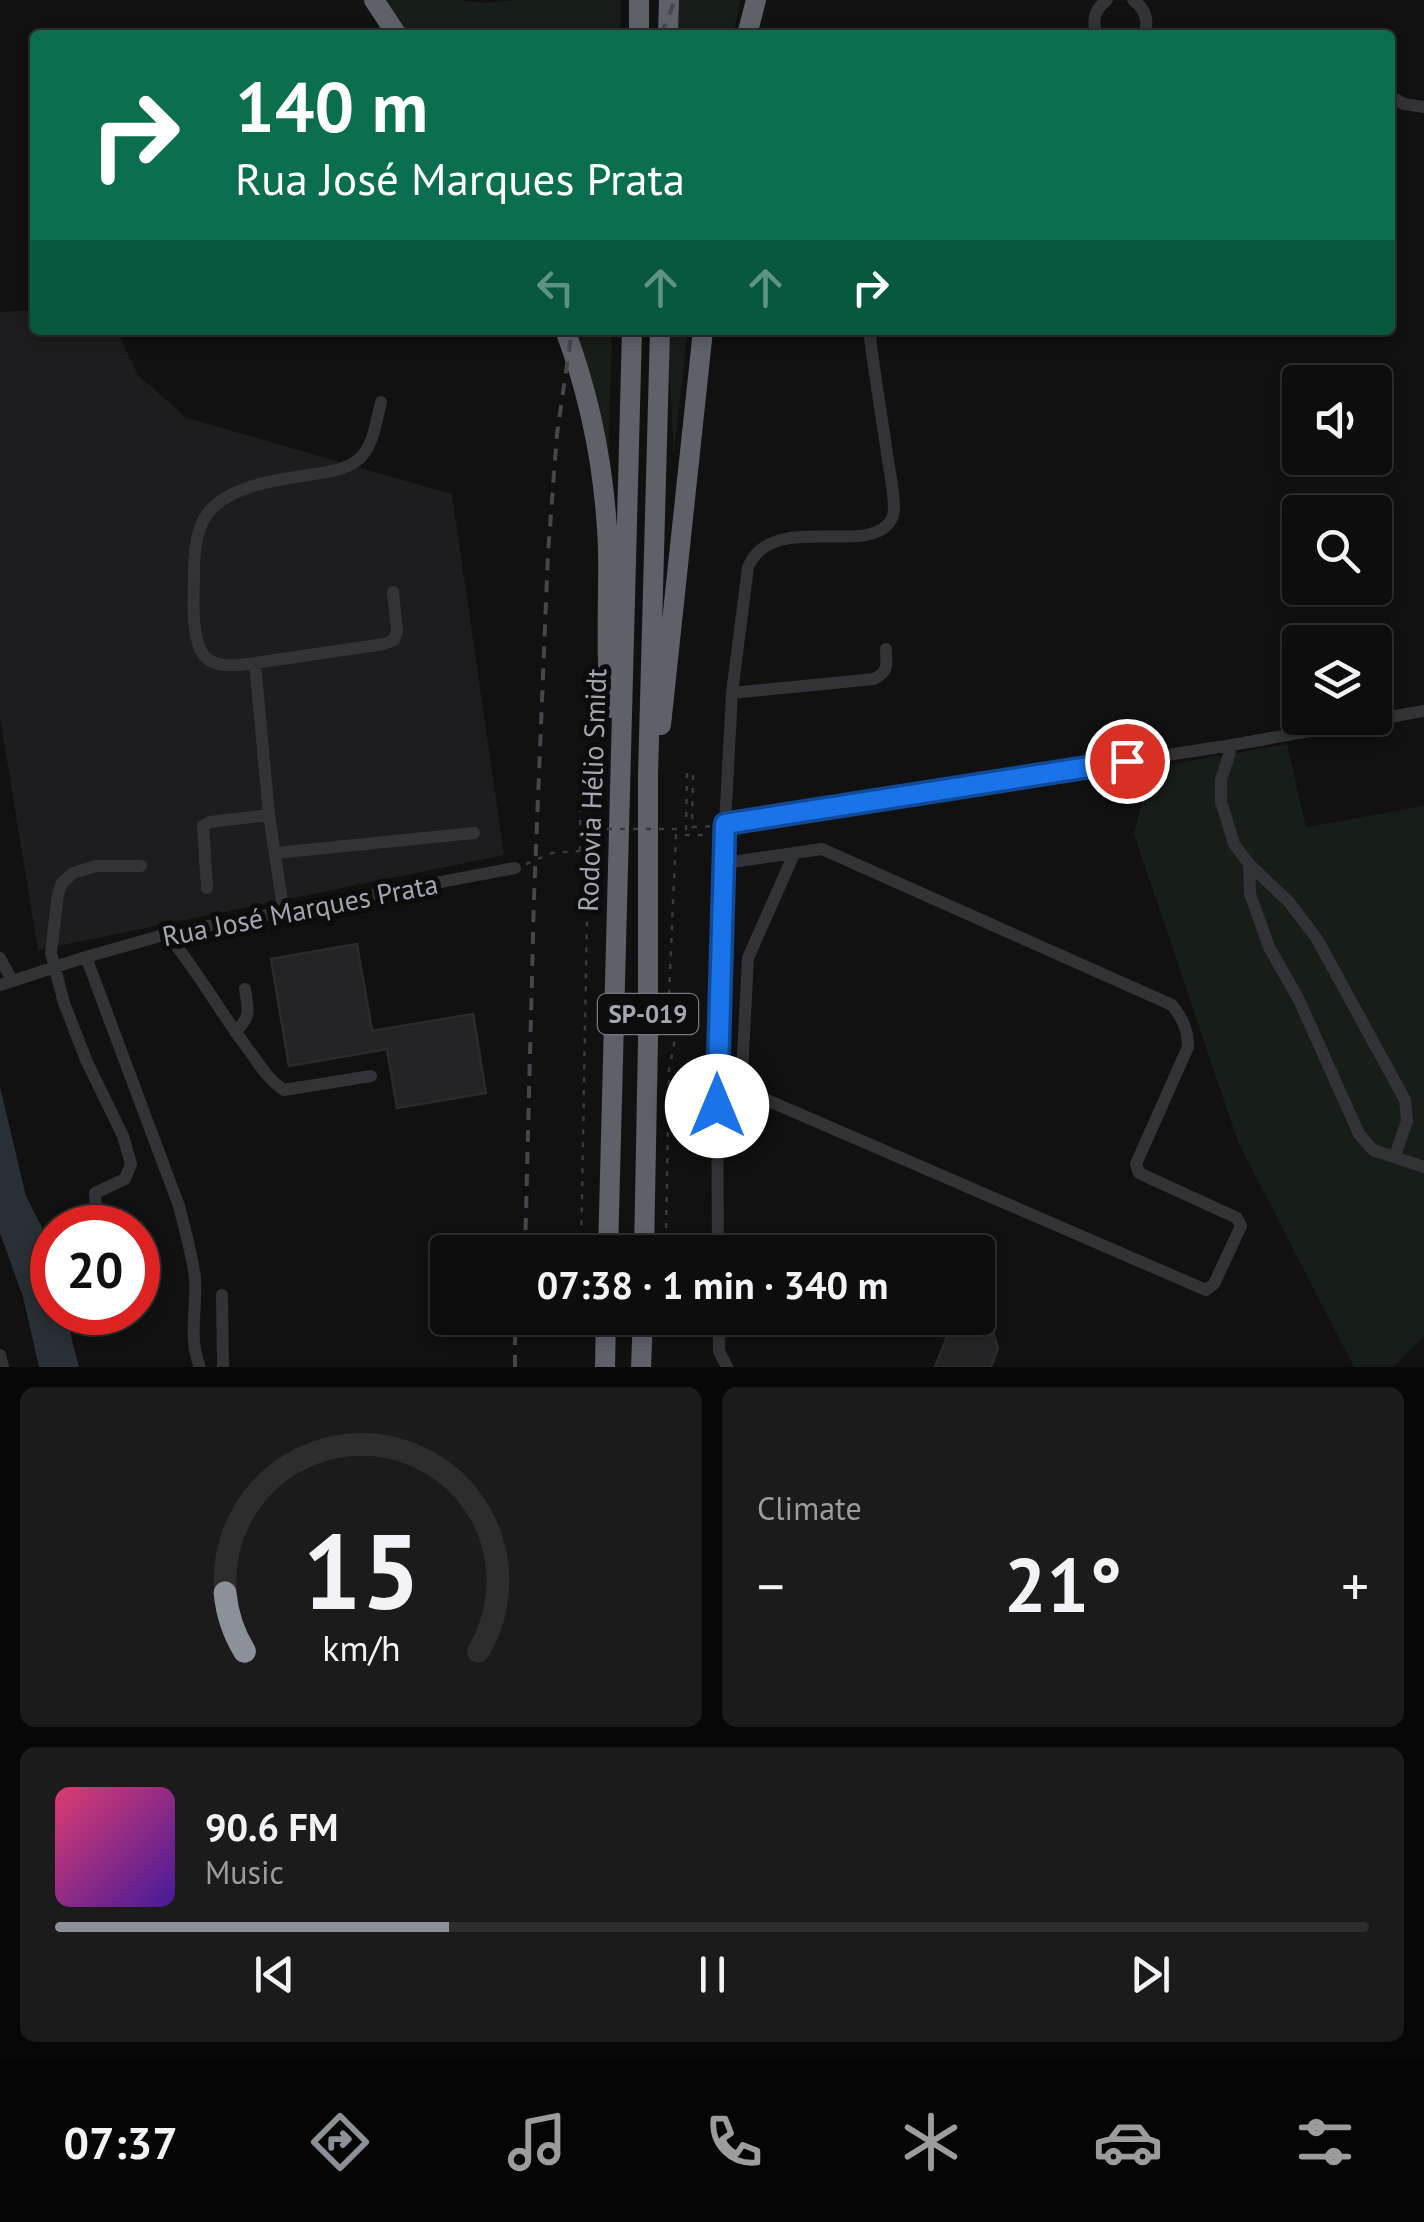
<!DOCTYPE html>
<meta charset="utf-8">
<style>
body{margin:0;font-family:"PT Sans",sans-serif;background:#1b1b1c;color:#f1f3f6;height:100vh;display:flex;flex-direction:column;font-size:38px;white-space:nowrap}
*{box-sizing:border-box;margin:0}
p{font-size:32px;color:#9a9c9e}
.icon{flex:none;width:55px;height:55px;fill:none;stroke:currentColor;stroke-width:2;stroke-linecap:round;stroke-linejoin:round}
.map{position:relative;height:1367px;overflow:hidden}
.sheet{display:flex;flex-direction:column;gap:20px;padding:20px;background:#070708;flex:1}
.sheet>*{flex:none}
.top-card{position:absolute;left:30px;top:30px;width:1365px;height:305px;border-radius:10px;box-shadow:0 5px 15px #0003,0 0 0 2px #2d2d2e;background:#0b6e4f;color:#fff;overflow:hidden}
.fabs{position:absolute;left:1282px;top:365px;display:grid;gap:20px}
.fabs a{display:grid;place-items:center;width:110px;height:110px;border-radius:10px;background:#0d0d0e;box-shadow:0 5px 15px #0003,0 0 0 2px #2d2d2e;font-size:50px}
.speed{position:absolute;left:30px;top:1205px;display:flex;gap:20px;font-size:50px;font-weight:700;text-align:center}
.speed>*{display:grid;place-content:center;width:130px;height:130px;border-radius:50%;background:#0d0d0e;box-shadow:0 5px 15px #0003,0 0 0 2px #2d2d2e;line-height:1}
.speed .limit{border:15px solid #d22;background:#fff;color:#111}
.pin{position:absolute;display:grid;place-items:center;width:85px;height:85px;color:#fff;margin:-42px;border:5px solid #fff;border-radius:50%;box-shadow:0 2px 10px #0007}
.me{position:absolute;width:110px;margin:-55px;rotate:0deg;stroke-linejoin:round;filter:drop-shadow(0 0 8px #0008)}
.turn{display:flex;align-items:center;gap:35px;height:210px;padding:0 40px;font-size:45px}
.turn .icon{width:130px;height:130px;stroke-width:2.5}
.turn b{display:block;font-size:70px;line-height:85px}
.lanes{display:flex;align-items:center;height:95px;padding:0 40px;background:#0003;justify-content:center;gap:50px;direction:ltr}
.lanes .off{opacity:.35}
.big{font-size:75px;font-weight:700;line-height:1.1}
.sheet .card{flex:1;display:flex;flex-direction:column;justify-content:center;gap:15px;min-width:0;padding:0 35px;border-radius:15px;background:#1b1b1c}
.sheet .dial{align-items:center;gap:0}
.dial svg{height:260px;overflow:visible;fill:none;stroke:#2d2d2e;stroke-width:7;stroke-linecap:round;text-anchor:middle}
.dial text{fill:#f1f3f6;stroke:none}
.song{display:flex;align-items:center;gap:30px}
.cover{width:120px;height:120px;border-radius:15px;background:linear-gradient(135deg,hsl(340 70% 55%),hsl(260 70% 35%))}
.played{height:10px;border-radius:5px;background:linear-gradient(90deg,#8c9099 30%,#2d2d2e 30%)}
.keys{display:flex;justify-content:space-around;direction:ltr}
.heat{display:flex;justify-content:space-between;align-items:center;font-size:55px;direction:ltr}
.sheet .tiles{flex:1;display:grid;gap:20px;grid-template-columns:1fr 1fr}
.card:last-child{grid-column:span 2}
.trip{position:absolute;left:430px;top:1235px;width:565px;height:100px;border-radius:10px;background:#0d0d0e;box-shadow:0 5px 15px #0003,0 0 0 2px #2d2d2e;font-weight:700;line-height:100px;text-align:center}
.dock{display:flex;height:160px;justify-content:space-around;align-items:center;background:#050506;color:#9a9c9e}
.dock .icon{width:70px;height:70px}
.dock .active{color:#8c9099}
.dock b{font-size:45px;color:#f1f3f6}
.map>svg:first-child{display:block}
.built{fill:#1d1d1f}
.green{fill:#171d18}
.water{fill:#282f35}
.building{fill:#242426;stroke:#2b2b2e;stroke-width:2.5}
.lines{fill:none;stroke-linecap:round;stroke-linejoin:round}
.path{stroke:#383a3e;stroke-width:2.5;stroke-dasharray:5 8;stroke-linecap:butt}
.minor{stroke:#323337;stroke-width:12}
.highway{stroke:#5e6168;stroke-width:20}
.rail{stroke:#45474c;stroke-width:4;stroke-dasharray:12 10;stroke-linecap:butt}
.path-bridge{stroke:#383a3e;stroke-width:2.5;stroke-dasharray:5 8;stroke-linecap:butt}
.route-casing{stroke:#114b97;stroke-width:25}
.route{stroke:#1a73e8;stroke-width:18}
.labels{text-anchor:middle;stroke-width:10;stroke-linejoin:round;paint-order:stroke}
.shield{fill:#0c0c0d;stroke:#767880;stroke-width:2.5}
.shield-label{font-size:25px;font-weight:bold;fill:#a3a7b2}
.street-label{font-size:28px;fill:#a3a7b2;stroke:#0c0c0d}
</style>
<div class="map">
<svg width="1424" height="1367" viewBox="0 0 1424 1367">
<rect width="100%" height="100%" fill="#111112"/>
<path class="built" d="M35 310V330H116L138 375 187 418 452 494 504 855 38 950 0 718V312Z"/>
<path class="green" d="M381 0H460L484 3 514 0H621L620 35H404Z
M679 0H741L733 35H678Z
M572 330H612L608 461Z
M667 330H688L674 453 667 335Z
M1287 744 1306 827 1424 806V1337L1393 1367H1354L1238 1142 1134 834 1150 768Z"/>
<path class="water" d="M0 1087 26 1196 47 1237 52 1261V1312L65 1313 79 1367H39L23 1297 0 1233Z"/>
<path class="building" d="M357 944 372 1031 473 1014 486 1093 397 1108 387 1049 289 1066 271 959Z
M967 1322 993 1332 998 1348 991 1367H935L951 1327Z"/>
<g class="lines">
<path class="path" d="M526 864 552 853 580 851 588 859 581 1252
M675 1252 666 1233 669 1070 675 1039 669 995 676 835H710"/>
<path class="minor" d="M1133 0C1146 9 1149 21 1144 35
M1097 35C1091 21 1095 9 1107 0
M1390 96 1404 104 1424 107
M255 663 384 644 394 640 397 631 393 592
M732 693 874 679C890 671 886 664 886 649
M1232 745 1221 780V801L1234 844 1249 864 1289 902 1317 939 1405 1100 1407 1121 1395 1156
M725 824 1232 745 1424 711
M275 853 474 833
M725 863 822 849 1172 1005C1183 1019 1188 1030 1188 1047L1136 1164 1139 1173 1237 1218 1241 1226 1214 1284 1206 1290 753 1094 745 1085 742 1073 748 958 794 854
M1249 864 1250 894 1269 947 1299 1000 1359 1134 1373 1150 1424 1167
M207 888 203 826 210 822 269 815
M284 914 269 815 255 663C236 666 209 670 200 649 191 627 194 596 194 572 194 556 196 534 204 519 222 487 275 480 308 475 325 472 345 471 359 459 374 445 376 421 381 402
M167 934C197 970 220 1012 248 1049 259 1064 268 1080 284 1090L371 1076
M86 957 179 1206C185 1230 192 1254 195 1278 197 1308 188 1339 200 1367
M0 958 12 980
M0 985 86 957 167 934 515 868
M235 1032C252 1016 248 1010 245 989
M97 1228 95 1193 125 1179 131 1164 123 1136 87 1062 64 1003 51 953 58 894 62 883 73 873 96 866H141
M718 1252 717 1070 725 824 732 693 748 567C772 511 863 556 889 523 892 519 894 513 894 508 894 488 888 466 886 446 880 408 874 369 869 330
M222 1295 223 1367
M719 1318V1351L727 1367
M0 1355 3 1367"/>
<path class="highway" d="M374 0 397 35
M639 35V0
M668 35 669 0
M747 35 756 0
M565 330C591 399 605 473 608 547 609 601 605 655 611 708
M661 725 703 330
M608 1252 632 330
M644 1252 648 1040V776L660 330
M605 1367 606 1318
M641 1367 643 1318"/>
<path class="rail" d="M661 35 675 0
M525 1252 534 897 548 553 557 434 572 330
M515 1367V1318"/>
<path class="path-bridge" d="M580 851 581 769H593L592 829H686L687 773H693L692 827 714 826"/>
</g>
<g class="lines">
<defs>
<path id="route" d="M717 1106 725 824 1127 761"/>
</defs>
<use href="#route" class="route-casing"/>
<use href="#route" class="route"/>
</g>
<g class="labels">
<rect class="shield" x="598" y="994" width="100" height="40" rx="8"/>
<g class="shield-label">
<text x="648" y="1023">SP-019</text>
</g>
<g class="street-label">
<text transform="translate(592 790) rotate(-88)" y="10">Rodovia Hélio Smidt</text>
<text transform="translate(300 910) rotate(-11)" y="10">Rua José Marques Prata</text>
</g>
</g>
</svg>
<div class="fabs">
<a><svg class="icon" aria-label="sound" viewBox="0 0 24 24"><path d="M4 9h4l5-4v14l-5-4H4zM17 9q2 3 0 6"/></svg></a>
<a><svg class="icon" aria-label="search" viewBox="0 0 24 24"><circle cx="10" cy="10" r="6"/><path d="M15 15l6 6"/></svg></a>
<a><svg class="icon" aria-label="layers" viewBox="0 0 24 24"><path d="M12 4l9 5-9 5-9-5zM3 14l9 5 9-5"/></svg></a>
</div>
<div class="speed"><div class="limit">20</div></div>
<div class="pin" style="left:1127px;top:761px;background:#d93025"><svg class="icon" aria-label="arrive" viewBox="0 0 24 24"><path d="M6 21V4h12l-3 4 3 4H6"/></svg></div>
<svg class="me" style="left:717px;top:1106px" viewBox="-20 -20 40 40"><circle r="19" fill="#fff"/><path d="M0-13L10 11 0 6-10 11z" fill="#1a73e8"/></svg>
<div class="trip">07:38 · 1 min · 340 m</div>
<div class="top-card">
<div class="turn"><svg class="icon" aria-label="right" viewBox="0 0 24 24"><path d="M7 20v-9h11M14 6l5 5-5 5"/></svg><div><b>140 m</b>Rua José Marques Prata</div></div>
<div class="lanes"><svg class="icon off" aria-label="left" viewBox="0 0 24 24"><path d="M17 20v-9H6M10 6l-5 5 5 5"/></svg><svg class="icon off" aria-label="ahead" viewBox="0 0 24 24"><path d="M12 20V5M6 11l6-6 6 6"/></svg><svg class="icon off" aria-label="ahead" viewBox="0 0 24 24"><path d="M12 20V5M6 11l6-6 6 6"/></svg><svg class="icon" aria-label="right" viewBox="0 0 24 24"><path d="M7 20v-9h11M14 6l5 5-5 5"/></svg></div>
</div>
</div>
<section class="sheet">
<div class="tiles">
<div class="card dial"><svg viewBox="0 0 100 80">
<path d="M14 69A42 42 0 1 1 86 69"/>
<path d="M14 69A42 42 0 0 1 8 51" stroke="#8c9099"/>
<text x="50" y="56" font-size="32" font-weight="700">15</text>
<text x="50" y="72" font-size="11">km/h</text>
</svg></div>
<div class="card"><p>Climate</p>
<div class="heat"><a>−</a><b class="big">21°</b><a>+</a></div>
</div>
<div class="card">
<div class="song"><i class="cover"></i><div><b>90.6 FM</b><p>Music</p></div></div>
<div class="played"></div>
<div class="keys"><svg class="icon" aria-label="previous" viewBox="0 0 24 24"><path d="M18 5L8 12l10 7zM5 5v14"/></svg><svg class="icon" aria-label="pause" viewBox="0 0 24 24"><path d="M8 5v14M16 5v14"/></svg><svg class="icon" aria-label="next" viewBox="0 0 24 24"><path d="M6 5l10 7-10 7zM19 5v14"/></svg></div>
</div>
</div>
</section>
<nav class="dock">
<b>07:37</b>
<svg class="icon active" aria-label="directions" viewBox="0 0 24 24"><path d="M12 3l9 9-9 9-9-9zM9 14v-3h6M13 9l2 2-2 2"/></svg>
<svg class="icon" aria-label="music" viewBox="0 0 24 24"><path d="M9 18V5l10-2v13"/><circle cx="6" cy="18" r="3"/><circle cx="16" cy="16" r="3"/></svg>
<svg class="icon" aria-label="phone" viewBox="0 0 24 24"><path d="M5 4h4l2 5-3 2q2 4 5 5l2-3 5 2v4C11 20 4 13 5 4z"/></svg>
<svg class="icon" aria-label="climate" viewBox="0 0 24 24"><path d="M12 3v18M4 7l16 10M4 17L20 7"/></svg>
<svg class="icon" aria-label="car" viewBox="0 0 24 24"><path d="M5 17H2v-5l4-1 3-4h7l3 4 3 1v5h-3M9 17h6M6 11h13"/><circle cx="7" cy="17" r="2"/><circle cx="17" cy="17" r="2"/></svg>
<svg class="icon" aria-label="filters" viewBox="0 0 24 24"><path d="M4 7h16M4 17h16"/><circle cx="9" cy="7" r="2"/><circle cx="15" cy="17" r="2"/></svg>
</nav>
